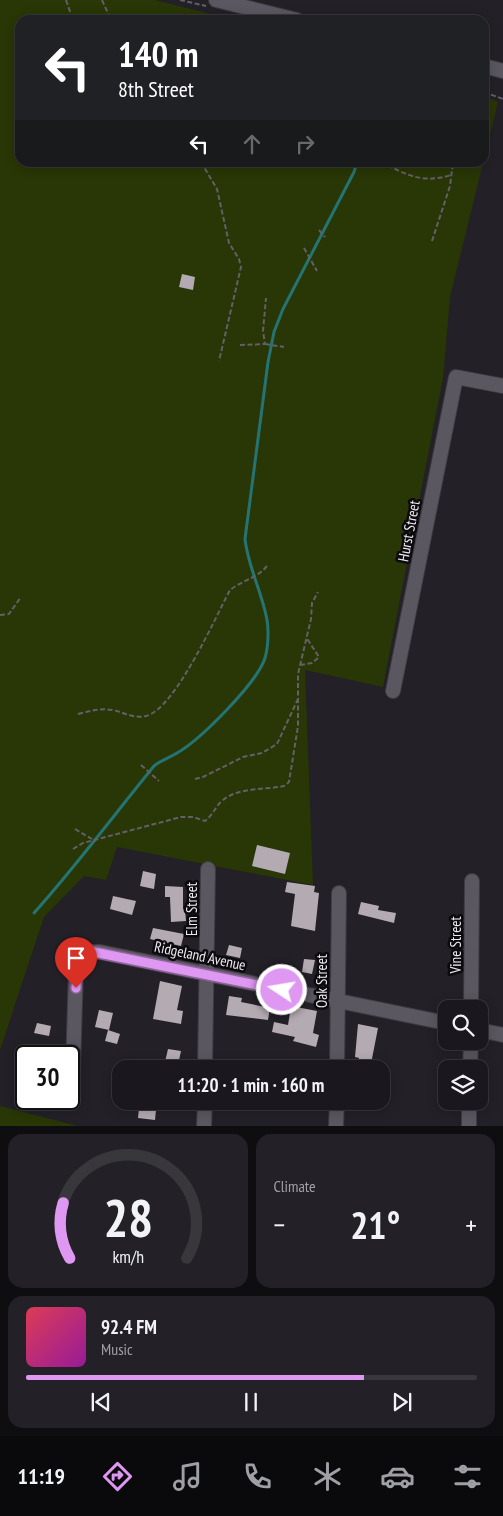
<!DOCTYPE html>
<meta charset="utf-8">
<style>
body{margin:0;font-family:"PT Sans Narrow",sans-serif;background:#232127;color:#f1f3f6;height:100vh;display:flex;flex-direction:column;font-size:19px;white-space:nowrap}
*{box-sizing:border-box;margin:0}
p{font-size:16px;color:#9fa0a4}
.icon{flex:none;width:28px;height:28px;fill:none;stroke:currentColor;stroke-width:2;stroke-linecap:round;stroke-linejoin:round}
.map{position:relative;height:1126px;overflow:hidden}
.details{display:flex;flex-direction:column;gap:8px;padding:8px;background:#0e0d10;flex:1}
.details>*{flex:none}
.banner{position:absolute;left:15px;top:15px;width:474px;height:152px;border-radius:15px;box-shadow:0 2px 12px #0003,0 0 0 1px #38373c;background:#202124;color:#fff;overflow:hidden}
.tools{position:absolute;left:438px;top:1000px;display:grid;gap:10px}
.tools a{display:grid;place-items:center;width:50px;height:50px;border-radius:10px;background:#1a181e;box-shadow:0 2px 12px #0003,0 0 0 1px #38373c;font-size:25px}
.speed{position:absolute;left:15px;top:1045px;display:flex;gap:10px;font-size:25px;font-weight:700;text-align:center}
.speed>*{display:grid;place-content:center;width:65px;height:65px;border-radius:50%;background:#1a181e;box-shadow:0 2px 12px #0003,0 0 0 1px #38373c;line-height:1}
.speed .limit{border:2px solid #111;border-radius:8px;background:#fff;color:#111}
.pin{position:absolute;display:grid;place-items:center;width:42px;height:42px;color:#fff;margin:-51px -21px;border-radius:50% 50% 50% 0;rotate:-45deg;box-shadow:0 0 5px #0007}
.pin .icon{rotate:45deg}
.me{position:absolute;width:55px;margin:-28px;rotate:282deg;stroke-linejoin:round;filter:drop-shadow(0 0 4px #0008)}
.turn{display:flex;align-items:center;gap:18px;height:105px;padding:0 20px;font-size:22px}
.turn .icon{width:65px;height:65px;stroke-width:2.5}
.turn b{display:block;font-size:35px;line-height:42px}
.lanes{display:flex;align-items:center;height:48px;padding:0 20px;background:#0003;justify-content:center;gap:25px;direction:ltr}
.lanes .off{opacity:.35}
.big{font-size:38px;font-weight:800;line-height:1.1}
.details .card{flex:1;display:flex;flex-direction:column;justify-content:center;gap:8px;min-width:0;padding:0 18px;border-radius:15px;background:#232127}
.details .dial{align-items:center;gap:0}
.dial svg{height:130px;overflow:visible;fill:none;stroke:#38373c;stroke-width:7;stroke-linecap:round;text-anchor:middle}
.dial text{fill:#f1f3f6;stroke:none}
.song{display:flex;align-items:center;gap:15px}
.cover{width:60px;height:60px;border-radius:8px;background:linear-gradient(135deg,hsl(350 70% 55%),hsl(300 70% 35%))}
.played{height:5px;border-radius:2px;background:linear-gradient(90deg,#de98f2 75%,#38373c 75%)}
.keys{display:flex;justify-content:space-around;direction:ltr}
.heat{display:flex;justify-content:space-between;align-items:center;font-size:28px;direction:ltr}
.details .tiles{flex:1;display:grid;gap:8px;grid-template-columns:1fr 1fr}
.card:last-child{grid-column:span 2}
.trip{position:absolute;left:112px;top:1060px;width:278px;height:50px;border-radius:15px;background:#1a181e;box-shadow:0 2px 12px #0003,0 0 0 1px #38373c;font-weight:800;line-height:50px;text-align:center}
.dock{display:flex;height:80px;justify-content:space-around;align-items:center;background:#0a0a0c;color:#9fa0a4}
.dock .icon{width:35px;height:35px}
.dock .selected{color:#de98f2}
.dock b{font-size:22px;color:#f1f3f6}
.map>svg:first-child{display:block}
.green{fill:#293605}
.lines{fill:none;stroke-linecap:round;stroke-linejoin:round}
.stream{stroke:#257474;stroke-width:3}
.building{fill:#b4aab2}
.minor-casing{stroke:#3e3b41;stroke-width:16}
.path{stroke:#636067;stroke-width:2;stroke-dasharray:5 2.5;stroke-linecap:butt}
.minor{stroke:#5b5761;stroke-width:14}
.route-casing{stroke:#90639d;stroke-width:12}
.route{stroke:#de98f2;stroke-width:9}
.labels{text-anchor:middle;stroke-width:5;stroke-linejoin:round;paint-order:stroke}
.street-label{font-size:15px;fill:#edebf0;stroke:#0c0a0e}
</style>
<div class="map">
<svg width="503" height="1126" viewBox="0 0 503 1126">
<rect width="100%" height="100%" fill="#232028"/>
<path class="green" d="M0 0H155L234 20H20V162L483 163 450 297 443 378 383 687 305 670 313 885 117 847 106 880 84 876 44 917 0 1050Z
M484 96 498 102 484 159Z
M0 1106 78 1126H0Z"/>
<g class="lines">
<path class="stream" d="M34 913C76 866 114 815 154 766 161 760 169 758 177 753 200 740 257 683 265 658 268 648 269 631 267 620 262 592 248 567 245 539L268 362 274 332 283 309 354 172 357 162"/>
</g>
<path class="building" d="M182 274 195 277 193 290 179 287Z
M257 845 290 853 285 874 252 866Z
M143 871 156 874 154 889 140 886Z
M287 882 315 886 314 892 319 893 315 931 291 926 295 894 285 892Z
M165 886 183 887V909H185L186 921 171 922 170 897H165Z
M113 896 136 901 132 915 110 909Z
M361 902 379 906 378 910 396 913 394 923 358 914Z
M153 928 184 934 181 946 150 939Z
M229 945 242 948 240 958 226 955Z
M304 959 315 960 312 974 302 972Z
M160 981 182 986 177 1010 183 1011 181 1024 153 1019Z
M229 996 242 998 241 1002 270 1008 268 1020 226 1015Z
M291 1006 317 1011 313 1033 319 1035 316 1047 293 1041 295 1037 272 1032 274 1022 288 1025Z
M99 1010 113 1013 109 1030 95 1027Z
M37 1023 51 1026 49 1036 34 1033Z
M358 1024 378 1028 370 1069H357L359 1058 355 1057Z
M108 1030 120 1034 117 1044 105 1041Z
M168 1049 181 1051 178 1065 165 1062Z
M139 1108 156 1110 155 1120 138 1118Z"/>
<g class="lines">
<defs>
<path id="minor" d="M216 0 297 20
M484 66 503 71
M393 691 456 377 503 386
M471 1009 472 881
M479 1030 503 1035
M205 1069 208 869
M337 1069 339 893
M470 1069 471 1041
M72 1102 76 969 78 959 88 952H100L446 1023
M204 1126 205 1101
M336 1126 337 1101
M469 1126V1101"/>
</defs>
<use href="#minor" class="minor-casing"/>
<path class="path" d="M66 0 73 20
M102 0 111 20
M180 0 206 6
M484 92 503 99
M201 162 217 189 229 243 239 259 241 267 219 361
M381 162C407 175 422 184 451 175
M319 230 325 237
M432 241 450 186 453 162
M304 248 317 271
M265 344 284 347
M240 345 265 344 263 331 266 298
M0 615 9 614 21 597
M300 665 312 663 319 657 306 637
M78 714C90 711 100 708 112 710 124 712 133 719 146 716 175 709 215 618 230 590 241 581 262 576 268 564
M141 765 159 781
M195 779 203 777 243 757 262 753 277 744 298 699
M75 829 92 839
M73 849 83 843 181 817H193L205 821C214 814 216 805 223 800 239 787 265 790 284 786L289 782 298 726V674L311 619 312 603 318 592"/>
<use href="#minor" class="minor"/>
</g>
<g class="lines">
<defs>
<path id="route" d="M76 988 78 959 88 952H94L282 990"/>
</defs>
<use href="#route" class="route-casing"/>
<use href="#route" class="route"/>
</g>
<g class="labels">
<g class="street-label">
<text transform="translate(409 531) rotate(-79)" y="5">Hurst Street</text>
<text transform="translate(192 909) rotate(-90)" y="5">Elm Street</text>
<text transform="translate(456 945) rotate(-90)" y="5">Vine Street</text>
<text transform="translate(200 956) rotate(12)" y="5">Ridgeland Avenue</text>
<text transform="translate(322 981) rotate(-90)" y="5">Oak Street</text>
</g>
</g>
</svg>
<div class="tools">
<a><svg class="icon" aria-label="search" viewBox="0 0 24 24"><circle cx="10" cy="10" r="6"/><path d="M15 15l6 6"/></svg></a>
<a><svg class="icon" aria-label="layers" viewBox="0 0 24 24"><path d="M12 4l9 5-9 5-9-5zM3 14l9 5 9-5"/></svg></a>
</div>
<div class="speed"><div class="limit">30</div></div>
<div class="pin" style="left:76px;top:988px;background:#d93025"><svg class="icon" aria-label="arrive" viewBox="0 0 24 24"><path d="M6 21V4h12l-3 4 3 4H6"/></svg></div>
<svg class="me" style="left:282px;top:990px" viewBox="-20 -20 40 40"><circle r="17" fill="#de98f2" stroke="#fff" stroke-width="3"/><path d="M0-11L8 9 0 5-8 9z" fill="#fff"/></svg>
<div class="trip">11:20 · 1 min · 160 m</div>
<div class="banner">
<div class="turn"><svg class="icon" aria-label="left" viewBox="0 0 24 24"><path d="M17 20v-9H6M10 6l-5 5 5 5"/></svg><div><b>140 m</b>8th Street</div></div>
<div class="lanes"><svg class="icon" aria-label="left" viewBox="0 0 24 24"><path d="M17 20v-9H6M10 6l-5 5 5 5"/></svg><svg class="icon off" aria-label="ahead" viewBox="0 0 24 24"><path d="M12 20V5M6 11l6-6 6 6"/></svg><svg class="icon off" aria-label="right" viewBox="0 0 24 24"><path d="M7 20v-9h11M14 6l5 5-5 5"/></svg></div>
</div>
</div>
<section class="details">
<div class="tiles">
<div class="card dial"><svg viewBox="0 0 100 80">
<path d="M14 69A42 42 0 1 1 86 69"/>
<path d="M14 69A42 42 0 0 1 10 35" stroke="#de98f2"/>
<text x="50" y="56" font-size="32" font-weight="700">28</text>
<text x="50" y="72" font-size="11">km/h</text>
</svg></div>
<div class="card"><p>Climate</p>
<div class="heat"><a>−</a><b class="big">21°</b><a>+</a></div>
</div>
<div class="card">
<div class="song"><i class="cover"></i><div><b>92.4 FM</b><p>Music</p></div></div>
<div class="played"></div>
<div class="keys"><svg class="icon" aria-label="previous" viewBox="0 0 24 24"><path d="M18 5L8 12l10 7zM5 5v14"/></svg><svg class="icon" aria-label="pause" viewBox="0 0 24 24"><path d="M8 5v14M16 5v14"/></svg><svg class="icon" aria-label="next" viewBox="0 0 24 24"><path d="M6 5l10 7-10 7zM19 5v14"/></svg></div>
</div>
</div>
</section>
<nav class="dock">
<b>11:19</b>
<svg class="icon selected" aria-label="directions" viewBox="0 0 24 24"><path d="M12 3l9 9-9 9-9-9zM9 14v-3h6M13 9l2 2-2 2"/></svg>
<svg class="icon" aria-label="music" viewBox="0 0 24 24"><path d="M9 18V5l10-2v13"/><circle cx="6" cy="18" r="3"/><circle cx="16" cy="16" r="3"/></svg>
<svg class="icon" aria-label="phone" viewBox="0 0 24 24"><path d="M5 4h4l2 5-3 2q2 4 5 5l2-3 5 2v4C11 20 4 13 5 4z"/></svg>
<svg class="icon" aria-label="climate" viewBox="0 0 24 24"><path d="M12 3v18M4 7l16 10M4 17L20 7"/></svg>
<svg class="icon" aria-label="car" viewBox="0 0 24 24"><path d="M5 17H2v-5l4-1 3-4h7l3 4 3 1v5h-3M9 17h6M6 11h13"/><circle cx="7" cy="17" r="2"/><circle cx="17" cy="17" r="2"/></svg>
<svg class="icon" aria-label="filters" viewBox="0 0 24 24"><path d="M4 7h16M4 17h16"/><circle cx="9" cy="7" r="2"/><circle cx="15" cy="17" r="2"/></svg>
</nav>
